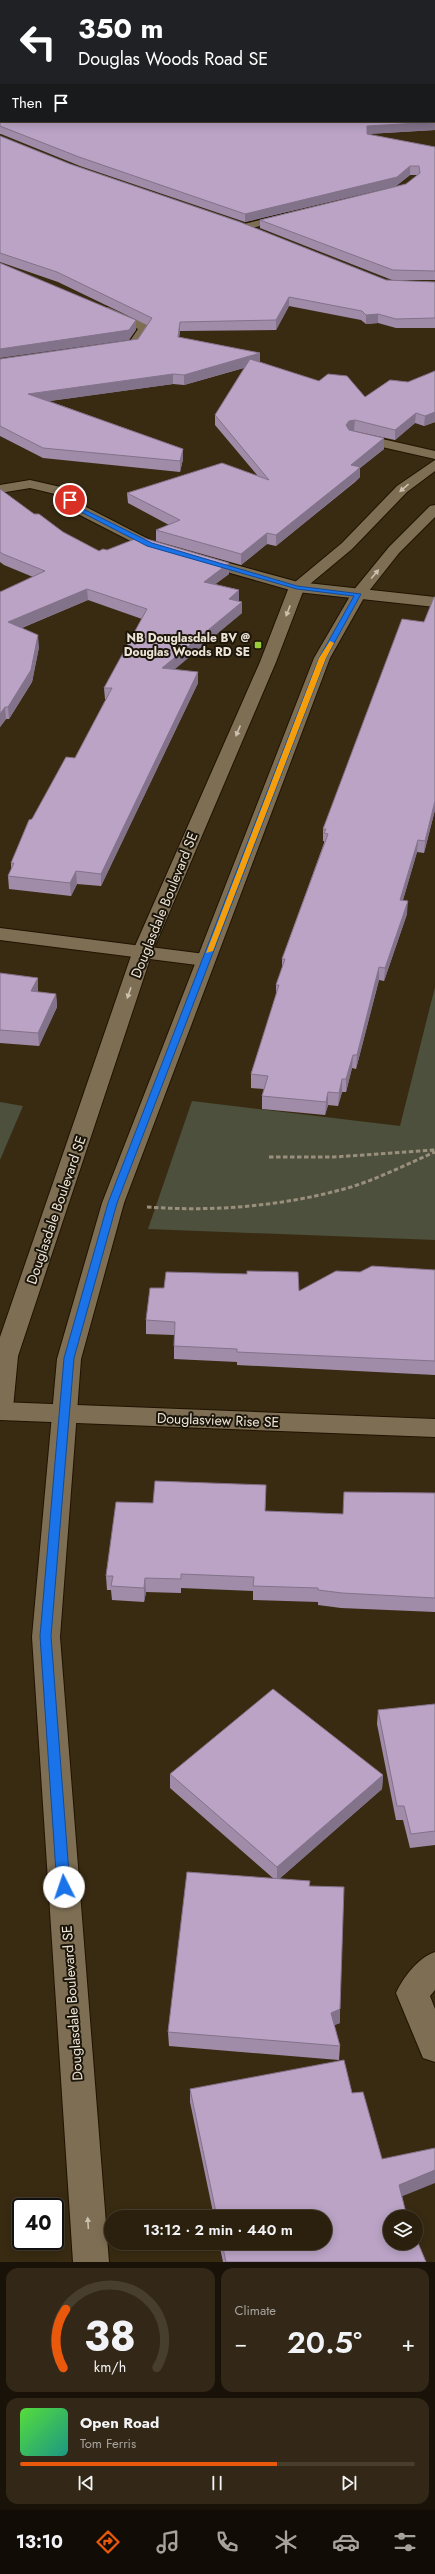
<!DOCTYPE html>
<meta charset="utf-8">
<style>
body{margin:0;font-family:Jost,sans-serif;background:#332817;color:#f1f3f6;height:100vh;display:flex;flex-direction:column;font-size:15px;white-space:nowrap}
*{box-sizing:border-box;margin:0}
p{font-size:13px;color:#a6a39e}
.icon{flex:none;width:22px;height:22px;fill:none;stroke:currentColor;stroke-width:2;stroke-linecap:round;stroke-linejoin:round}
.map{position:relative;height:2262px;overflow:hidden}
.side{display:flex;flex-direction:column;gap:6px;padding:6px;background:#181208;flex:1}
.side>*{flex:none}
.banner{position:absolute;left:0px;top:0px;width:435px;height:122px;box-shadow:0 2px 10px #0003,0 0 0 1px #473e2e;background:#202124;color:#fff;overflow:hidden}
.controls{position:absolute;left:383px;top:2210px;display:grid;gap:8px}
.controls a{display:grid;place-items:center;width:40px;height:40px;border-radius:50%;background:#2b200e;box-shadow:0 2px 10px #0003,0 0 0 1px #473e2e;font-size:20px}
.speed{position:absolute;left:12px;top:2198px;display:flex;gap:8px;font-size:20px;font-weight:700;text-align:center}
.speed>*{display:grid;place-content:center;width:52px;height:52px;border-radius:50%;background:#2b200e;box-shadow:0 2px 10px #0003,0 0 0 1px #473e2e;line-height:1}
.speed .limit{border:2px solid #111;border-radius:6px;background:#fff;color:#111}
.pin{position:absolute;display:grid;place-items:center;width:34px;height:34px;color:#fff;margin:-17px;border:2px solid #fff;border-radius:50%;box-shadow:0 1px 4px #0007}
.me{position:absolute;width:44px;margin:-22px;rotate:356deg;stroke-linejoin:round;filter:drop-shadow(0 0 3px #0008)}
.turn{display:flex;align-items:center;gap:14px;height:84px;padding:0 12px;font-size:18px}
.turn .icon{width:52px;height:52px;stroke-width:2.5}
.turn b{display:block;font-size:28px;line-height:34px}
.then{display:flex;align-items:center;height:38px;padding:0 12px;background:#0003;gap:8px;font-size:15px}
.big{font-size:30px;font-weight:600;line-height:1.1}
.side .card{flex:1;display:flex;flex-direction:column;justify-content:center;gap:6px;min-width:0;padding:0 14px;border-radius:12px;background:#332817}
.side .dial{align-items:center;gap:0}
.dial svg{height:104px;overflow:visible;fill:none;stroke:#473e2e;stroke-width:7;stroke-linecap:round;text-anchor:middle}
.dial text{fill:#f1f3f6;stroke:none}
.song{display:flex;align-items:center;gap:12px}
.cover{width:48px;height:48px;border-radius:6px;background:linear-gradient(135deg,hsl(110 70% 55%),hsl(170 70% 35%))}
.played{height:4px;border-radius:2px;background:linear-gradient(90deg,#ea580c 65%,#473e2e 65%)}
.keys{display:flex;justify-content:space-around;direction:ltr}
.heat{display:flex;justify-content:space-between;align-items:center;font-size:22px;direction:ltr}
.side .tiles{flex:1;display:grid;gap:6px;grid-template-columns:1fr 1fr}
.card:last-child{grid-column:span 2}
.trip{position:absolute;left:104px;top:2210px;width:228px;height:40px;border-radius:20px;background:#2b200e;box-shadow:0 2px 10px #0003,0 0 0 1px #473e2e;font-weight:600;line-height:40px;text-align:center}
.tabs{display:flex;height:64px;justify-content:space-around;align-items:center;background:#110d06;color:#a6a39e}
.tabs .icon{width:28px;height:28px}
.tabs .on{color:#ea580c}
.tabs b{font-size:18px;color:#f1f3f6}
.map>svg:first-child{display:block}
.green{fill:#4c503c}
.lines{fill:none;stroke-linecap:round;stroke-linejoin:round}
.street-casing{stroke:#201300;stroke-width:2}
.secondary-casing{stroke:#201300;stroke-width:2}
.highway-casing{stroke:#201300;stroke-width:2}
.path{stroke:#9a8f7c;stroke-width:3;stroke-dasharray:4.5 2.5;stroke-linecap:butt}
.street{fill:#7e6f54;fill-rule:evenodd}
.secondary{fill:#7e6f54;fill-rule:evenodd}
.highway{fill:#ce664f;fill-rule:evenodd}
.wall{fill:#a08ca9}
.shaded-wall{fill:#82728a}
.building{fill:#baa3c5;stroke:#82728a}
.oneway{fill:#ccc1af}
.route{fill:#1a73e8;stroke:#114b97}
.slow{fill:#f59e0b}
.poi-dot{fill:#98cb37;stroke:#1b150a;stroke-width:1.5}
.labels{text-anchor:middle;stroke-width:4;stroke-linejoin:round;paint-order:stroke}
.far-poi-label{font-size:12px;font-weight:bold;fill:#ede4d6;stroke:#1b150a;text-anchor:end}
.street-label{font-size:14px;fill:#ede4d6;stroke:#1b150a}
</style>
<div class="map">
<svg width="435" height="2262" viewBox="0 0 435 2262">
<rect width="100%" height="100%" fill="#392b12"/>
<path class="green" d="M435 987V1240L148 1229 192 1101 400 1126Z
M0 1102 23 1106 0 1160Z"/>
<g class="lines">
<defs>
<path id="street" d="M288 213 292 214V218L244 230 238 227 240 225Z
M108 307 149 325 151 328 138 347 107 351 105 348 107 345 130 341 138 329 104 314V308Z
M356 433 435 451V459L351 440 349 437Z
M30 480 65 488 86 507 154 542 168 546 170 549 163 553 144 548 76 513 55 494 30 488 0 493V485Z
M200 555 298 582 435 597V607L297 592 195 563 192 560 195 557Z
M0 928 205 954 212 956 215 960 212 964 205 966 0 940Z
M0 1402 435 1419V1437L0 1420Z
M435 1952V1990L430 1996 435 2009V2062L423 2058 396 1993C404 1976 418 1958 435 1952Z"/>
<path id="secondary" d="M435 460V471L407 492 352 549 304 589 276 662 152 953 18 1356 13 1408 9 1414 0 1417V1337L132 953 260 662 289 587 342 543 397 486Z
M435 505V517L399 553 365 596 330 658 124 1203 81 1359 60 1637 109 2262H73L32 1637 57 1359 102 1203 314 658 353 591 389 547 430 506Z"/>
<path id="highway" d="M116 0H132L116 1Z
M205 0H221L205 1Z
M287 0H304L287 1Z
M379 0H397L379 1Z
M1 14V20L0 21V15Z
M0 35H1V41H0Z"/>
</defs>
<use href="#street" class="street-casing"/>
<use href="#secondary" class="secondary-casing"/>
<use href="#highway" class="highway-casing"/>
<path class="path" d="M269 1157H334L435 1150
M147 1207C215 1212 285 1206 351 1187 380 1178 407 1164 435 1152"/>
<use href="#street" class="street"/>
<use href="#secondary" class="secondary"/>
<use href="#highway" class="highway"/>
</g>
<path class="wall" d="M434 33V34H435V130L367 134 435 147V280H392L260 228V220L406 184 418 175H410L396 186 245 222 80 166 1 134H0V65Z
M0 136 70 164 386 280 435 282V328H396L378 323 366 324 361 320 289 306 276 330 180 331 179 337 260 353V362L365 397 408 382 435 371V422L424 426 415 423 395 440 354 431H352L384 449 360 468V477L355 482 276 546 267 544 241 565 156 541V530L169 525 128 503 127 493 257 475 215 425V415L244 368 184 385 173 384 49 401 183 449V459L180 472 43 458 0 436V359L138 339 147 325 58 282 0 262Z
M0 489 34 514 63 532 99 551 107 550 229 563V574L215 584 239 590V601L242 613 174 669 198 683 101 886 77 884 71 896 9 889 8 876 11 869V863L32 819 75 758 106 699H105L104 688 142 619 88 600 22 628 39 647 32 682 9 719H6L0 727V592L33 577 4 565 0 562Z
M435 597V810L424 853 417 852 403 900 407 914 384 981 379 980 356 1069 352 1068 346 1092H342L338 1106 328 1105 325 1115 262 1109V1096L264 1089 251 1088V1074L276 997V985L282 968V959L324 843V841H323V829L424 622Z
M0 973 38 991V992L56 994 57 1007 39 1046 0 1043Z
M435 1270V1375L237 1365V1362L174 1359V1335L146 1334V1320L299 1291 360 1272Z
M266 1485 265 1511 343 1514 435 1493V1612L341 1608 318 1605V1602L253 1600V1591L181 1588V1593L146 1592 144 1602 112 1600 111 1590H107L106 1576 153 1503Z
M435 1704V1845L410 1848 403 1820H396L377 1724 378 1710Z
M170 1774 383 1775 382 1789 279 1879 310 1881V1886L340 2009V2023L334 2025 340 2046 339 2060 169 2046 168 2032 274 1879 170 1788Z
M190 2089 352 2093 382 2159 402 2197 407 2217 426 2262H223L219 2243H325V2217H214L190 2102Z"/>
<path class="shaded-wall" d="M434 26H435V33L434 34Z
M1 85V93L0 94V86Z
M435 122V130L367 134V126Z
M410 166V175L396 186 245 222V214Z
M289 297V306L276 330V320Z
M378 314V323L366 324V315Z
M136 320V330L129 340 0 358V349Z
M180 322V331L178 347V337Z
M260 353V363L184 385V375Z
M173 374V384L29 404 28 394Z
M435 412V422L424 426 425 416Z
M416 413 415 423 395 440V430Z
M355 420 354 431 349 432 346 425 349 421Z
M384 438V449L360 468V477L276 546V535L351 465Z
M183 449V459L180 472V461Z
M267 533V544L241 565V554Z
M229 563V574L204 593V582Z
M87 589 88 600 9 633 8 622Z
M239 590V601L229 610V599Z
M242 602V613L162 680V668Z
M38 635 39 647 32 682 9 719 8 707Z
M198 672V683L101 886V874Z
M5 707 6 719 0 727V714Z
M435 801V810L424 853 425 841Z
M418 840 417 852 399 913 400 900Z
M76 871 77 884 71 896 70 883Z
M408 901 407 914 384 981 385 968Z
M379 967V980L356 1069 357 1055Z
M38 978V991L32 1004 31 991Z
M56 994 57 1007 39 1046 38 1033Z
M353 1055 352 1068 346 1092V1079Z
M342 1079V1092L338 1106 339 1093Z
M328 1092V1105L325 1115 326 1102Z
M145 1578 146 1592 144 1602V1588Z
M383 1775 382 1789 277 1881V1867Z
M340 2009V2023L330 2027 331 2013Z
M435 2170V2183L398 2198 399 2185Z"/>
<path class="building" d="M434 10H435V26H434Z
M434 32V34H435V122L367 126V134L435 147V271L393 270 260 220 406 184 420 173 419 166H410L397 177 245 214 79 157 0 126V93H1V121H434Z
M0 65H1V85L0 86Z
M0 136 70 164 240 222 386 280 435 282V318L396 319 378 314 366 315 362 311 289 297 276 320 180 322 178 337 260 353 184 375 173 374 28 394 183 449 180 461 43 448 0 426V359L138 339 152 318 57 272 0 253Z
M0 263 136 320 129 330 0 349Z
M250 359 319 381 328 374 347 376 365 397 390 380 408 382 435 371V412L425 416 416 413 395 430 355 420 349 421 346 425 349 430 384 438 351 465 360 467 356 471 276 535 267 533 241 554 156 530 180 520 127 493 222 463 269 480 215 415Z
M0 489 34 514H39L63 532 99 551 103 549 107 550 140 537 229 563 204 582 239 590 229 599 242 602 162 668 198 672 101 874 76 871 70 883 8 876 14 863H11L29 820 32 819 66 757 75 758 112 688H104L147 609 87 589 8 622 38 635 31 670 8 707H5L0 714V592L45 571 3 554 0 552Z
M434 597H435V801L425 841 418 840 400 900 408 901 385 968 379 967 357 1055H353L346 1079H342L339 1093 328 1092 326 1102 262 1096 268 1076 251 1074 279 985H276L285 959H282L328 834 324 833 326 829H323L402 619 424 622Z
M0 973 38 978 31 991 56 994 38 1033 0 1030Z
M372 1266 435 1270V1361L237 1352V1349L174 1346 175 1322 146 1320 150 1288H164L166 1272 247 1274V1271L298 1272 299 1291 336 1271 360 1272Z
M155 1481 266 1485 265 1511 343 1514 344 1492 435 1493V1598L342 1593 318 1590V1588L253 1586 254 1577 181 1574V1579L145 1578 144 1588 111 1586 113 1576H106L116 1502 153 1503Z
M273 1689 383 1775 277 1867 170 1774Z
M435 1704V1831L411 1834 404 1806H397L378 1710Z
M187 1872 310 1881 309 1886 344 1887 340 2009 331 2013 340 2046 168 2032Z
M344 2060 352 2093 363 2092 382 2159 435 2148V2170L399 2185 407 2217H390V2243H416V2238L426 2262H226L222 2243H325V2217H217L190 2089Z"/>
<defs><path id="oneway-solid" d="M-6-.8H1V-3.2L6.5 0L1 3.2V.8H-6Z"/></defs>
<g class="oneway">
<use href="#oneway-solid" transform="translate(404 488) rotate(140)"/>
<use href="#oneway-solid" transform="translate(375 574) rotate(-50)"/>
<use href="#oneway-solid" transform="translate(288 611) rotate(111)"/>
<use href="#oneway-solid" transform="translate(238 731) rotate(113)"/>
<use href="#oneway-solid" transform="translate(129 993) rotate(109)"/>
<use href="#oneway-solid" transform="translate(88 2223) rotate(-94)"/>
</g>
<path class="route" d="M68 499H73L83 509 152 543 297 586 361 594 326 658 117 1203 74 1358 51 1636 70 1887 64 1892 57 1887 40 1636 64 1358 108 1203 319 658 354 596 297 589 147 546 79 511Z"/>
<path class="slow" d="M330 641 334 643 326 658 213 951 206 953 319 658Z"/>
<rect class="poi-dot" x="254" y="641" width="8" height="8" rx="2"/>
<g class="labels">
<g class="far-poi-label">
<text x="250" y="642">NB Douglasdale BV @<tspan x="250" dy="14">Douglas Woods RD SE</tspan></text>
</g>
<g class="street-label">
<text transform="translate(164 905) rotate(-68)" y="5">Douglasdale Boulevard SE</text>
<text transform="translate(56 1210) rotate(-71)" y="5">Douglasdale Boulevard SE</text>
<text transform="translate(218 1420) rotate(2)" y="5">Douglasview Rise SE</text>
<text transform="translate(72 2003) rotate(-94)" y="5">Douglasdale Boulevard SE</text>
</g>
</g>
</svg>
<div class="controls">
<a><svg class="icon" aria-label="layers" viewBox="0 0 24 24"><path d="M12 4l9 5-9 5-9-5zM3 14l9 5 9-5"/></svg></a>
</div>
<div class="speed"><div class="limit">40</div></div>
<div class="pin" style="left:70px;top:500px;background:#d93025"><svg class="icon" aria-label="arrive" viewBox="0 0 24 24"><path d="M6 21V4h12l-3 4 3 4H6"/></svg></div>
<svg class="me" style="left:64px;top:1887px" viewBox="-20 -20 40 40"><circle r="19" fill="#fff"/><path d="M0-13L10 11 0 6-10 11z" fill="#1a73e8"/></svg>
<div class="trip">13:12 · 2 min · 440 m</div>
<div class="banner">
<div class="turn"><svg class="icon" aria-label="left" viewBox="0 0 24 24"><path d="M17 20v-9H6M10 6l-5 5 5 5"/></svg><div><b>350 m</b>Douglas Woods Road SE</div></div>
<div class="then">Then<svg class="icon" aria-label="arrive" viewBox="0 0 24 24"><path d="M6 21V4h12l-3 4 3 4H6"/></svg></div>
</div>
</div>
<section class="side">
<div class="tiles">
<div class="card dial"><svg viewBox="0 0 100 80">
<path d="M14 69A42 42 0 1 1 86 69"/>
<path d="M14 69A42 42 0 0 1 16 24" stroke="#ea580c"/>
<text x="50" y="56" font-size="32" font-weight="700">38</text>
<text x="50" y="72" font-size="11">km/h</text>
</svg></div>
<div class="card"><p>Climate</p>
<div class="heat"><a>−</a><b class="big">20.5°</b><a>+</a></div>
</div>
<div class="card">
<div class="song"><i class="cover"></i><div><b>Open Road</b><p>Tom Ferris</p></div></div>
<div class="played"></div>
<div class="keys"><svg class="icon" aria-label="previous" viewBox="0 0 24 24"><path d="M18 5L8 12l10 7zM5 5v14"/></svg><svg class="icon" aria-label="pause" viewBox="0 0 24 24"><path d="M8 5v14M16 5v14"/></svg><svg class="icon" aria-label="next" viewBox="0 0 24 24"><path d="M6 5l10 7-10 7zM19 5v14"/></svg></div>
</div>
</div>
</section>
<nav class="tabs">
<b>13:10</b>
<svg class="icon on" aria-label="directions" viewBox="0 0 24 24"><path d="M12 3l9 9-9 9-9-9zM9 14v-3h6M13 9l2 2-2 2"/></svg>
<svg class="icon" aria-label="music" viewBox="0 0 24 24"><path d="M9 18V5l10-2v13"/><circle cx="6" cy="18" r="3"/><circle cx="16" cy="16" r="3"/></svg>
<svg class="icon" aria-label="phone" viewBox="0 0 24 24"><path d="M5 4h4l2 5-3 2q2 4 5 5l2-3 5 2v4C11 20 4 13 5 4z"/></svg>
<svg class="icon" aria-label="climate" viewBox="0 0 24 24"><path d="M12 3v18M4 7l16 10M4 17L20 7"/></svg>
<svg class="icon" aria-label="car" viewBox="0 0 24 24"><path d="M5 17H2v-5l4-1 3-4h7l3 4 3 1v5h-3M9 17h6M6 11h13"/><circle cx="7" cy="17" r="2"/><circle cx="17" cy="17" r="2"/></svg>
<svg class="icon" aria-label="filters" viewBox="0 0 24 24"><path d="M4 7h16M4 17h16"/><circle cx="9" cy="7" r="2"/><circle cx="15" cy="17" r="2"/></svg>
</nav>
